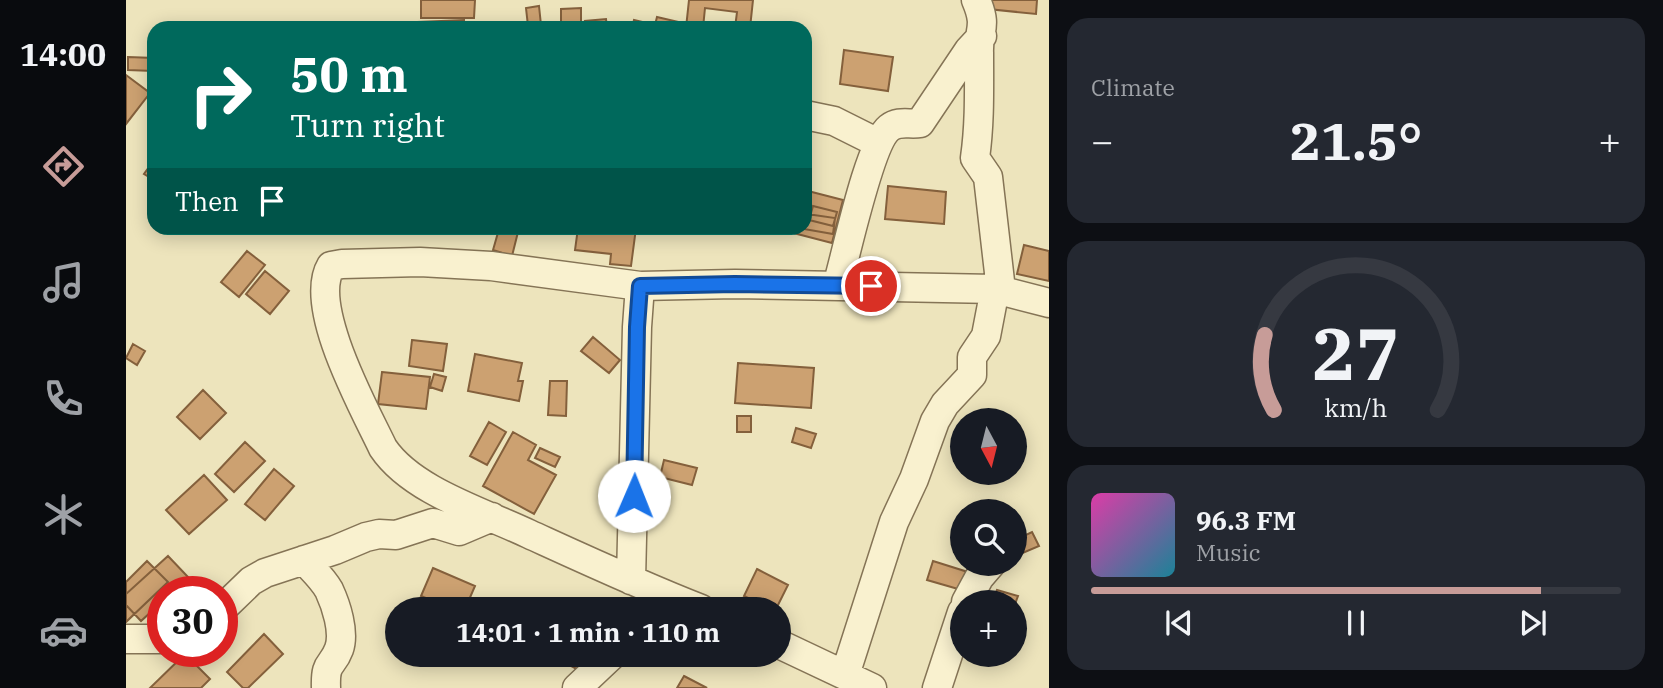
<!DOCTYPE html>
<meta charset="utf-8">
<style>
body{margin:0;font-family:"IBM Plex Serif",serif;background:#242831;color:#f1f3f6;height:100vh;display:flex;flex-direction:column;font-size:26px;white-space:nowrap}
*{box-sizing:border-box;margin:0}
p{font-size:23px;color:#9ea1a6}
.icon{flex:none;width:38px;height:38px;fill:none;stroke:currentColor;stroke-width:2;stroke-linecap:round;stroke-linejoin:round}
.map{position:relative;flex:1;overflow:hidden}
.panel{display:flex;flex-direction:column;gap:18px;padding:18px;background:#0d0f14;width:614px}
.panel>*{flex:none}
.guide{position:absolute;left:21px;top:21px;width:665px;height:214px;border-radius:21px;box-shadow:0 4px 18px #0003;background:#00695c;color:#fff;overflow:hidden}
.needle{width:46px;rotate:173deg}
.buttons{position:absolute;left:824px;top:408px;display:grid;gap:14px}
.buttons a{display:grid;place-items:center;width:77px;height:77px;border-radius:50%;background:#171b24;box-shadow:0 4px 18px #0003;font-size:35px}
.speed{position:absolute;left:21px;top:576px;display:flex;gap:14px;font-size:35px;font-weight:700;text-align:center}
.speed>*{display:grid;place-content:center;width:91px;height:91px;border-radius:50%;background:#171b24;box-shadow:0 4px 18px #0003;line-height:1}
.speed .limit{border:10px solid #d22;background:#fff;color:#111}
.pin{position:absolute;display:grid;place-items:center;width:60px;height:60px;color:#fff;margin:-30px;border:4px solid #fff;border-radius:50%;box-shadow:0 2px 7px #0007}
.me{position:absolute;width:77px;margin:-38px;rotate:1deg;stroke-linejoin:round;filter:drop-shadow(0 0 5px #0008)}
.turn{display:flex;align-items:center;gap:24px;height:147px;padding:0 28px;font-size:32px}
.turn .icon{width:91px;height:91px;stroke-width:2.5}
.turn b{display:block;font-size:49px;line-height:60px}
.then{display:flex;align-items:center;height:66px;padding:0 28px;background:#0003;gap:14px;font-size:26px}
.big{font-size:52px;font-weight:700;line-height:1.1}
.panel .card{flex:1;display:flex;flex-direction:column;justify-content:center;gap:10px;min-width:0;padding:0 24px;border-radius:21px;background:#242831}
.panel .dial{align-items:center;gap:0}
.dial svg{height:182px;overflow:visible;fill:none;stroke:#363941;stroke-width:7;stroke-linecap:round;text-anchor:middle}
.dial text{fill:#f1f3f6;stroke:none}
.song{display:flex;align-items:center;gap:21px}
.cover{width:84px;height:84px;border-radius:10px;background:linear-gradient(135deg,hsl(320 70% 55%),hsl(190 70% 35%))}
.played{height:7px;border-radius:4px;background:linear-gradient(90deg,#c79c98 85%,#363941 85%)}
.keys{display:flex;justify-content:space-around;direction:ltr}
.heat{display:flex;justify-content:space-between;align-items:center;font-size:38px;direction:ltr}
.trip{position:absolute;left:259px;top:597px;width:406px;height:70px;border-radius:35px;background:#171b24;box-shadow:0 4px 18px #0003;font-weight:700;line-height:70px;text-align:center}
main{display:flex;flex:1;min-height:0}
.tab-bar{display:flex;flex-direction:column;width:126px;justify-content:space-around;align-items:center;background:#090b0e;color:#9ea1a6}
.tab-bar .icon{width:49px;height:49px}
.tab-bar .active{color:#c79c98}
.tab-bar b{font-size:32px;color:#f1f3f6}
.map>svg:first-child{display:block}
.building{fill:#cca171;stroke:#84603c;stroke-width:2}
.lines{fill:none;stroke-linecap:round;stroke-linejoin:round}
.street-casing{stroke:#857456;stroke-width:31}
.street{stroke:#f9f1cf;stroke-width:28}
.route-casing{stroke:#114b97;stroke-width:18}
.route{stroke:#1a73e8;stroke-width:12}
</style>
<main>
<nav class="tab-bar">
<b>14:00</b>
<svg class="icon active" aria-label="directions" viewBox="0 0 24 24"><path d="M12 3l9 9-9 9-9-9zM9 14v-3h6M13 9l2 2-2 2"/></svg>
<svg class="icon" aria-label="music" viewBox="0 0 24 24"><path d="M9 18V5l10-2v13"/><circle cx="6" cy="18" r="3"/><circle cx="16" cy="16" r="3"/></svg>
<svg class="icon" aria-label="phone" viewBox="0 0 24 24"><path d="M5 4h4l2 5-3 2q2 4 5 5l2-3 5 2v4C11 20 4 13 5 4z"/></svg>
<svg class="icon" aria-label="climate" viewBox="0 0 24 24"><path d="M12 3v18M4 7l16 10M4 17L20 7"/></svg>
<svg class="icon" aria-label="car" viewBox="0 0 24 24"><path d="M5 17H2v-5l4-1 3-4h7l3 4 3 1v5h-3M9 17h6M6 11h13"/><circle cx="7" cy="17" r="2"/><circle cx="17" cy="17" r="2"/></svg>
</nav>
<div class="map">
<svg width="923" height="688" viewBox="0 0 923 688">
<rect width="100%" height="100%" fill="#ede4bc"/>
<path class="building" d="M295 0H349L348 18H295Z
M563 0H627L624 28H609L611 12 579 8 577 28H560Z
M863 0H911L910 14 862 9Z
M413 6 415 25 402 26 400 8Z
M455 8V27H435V9Z
M531 17 561 24 560 28H506L508 20 529 25Z
M480 19 481 28H460L459 21Z
M338 20V28H292V22Z
M718 50 767 57 762 91 714 84Z
M2 57 28 58 27 71 2 70Z
M0 75 24 93 0 124Z
M28 160V180L18 174Z
M679 183 684 184 682 191 717 200 706 243 648 228H679Z
M762 186 820 192 818 224 759 219Z
M687 206 711 212 707 226 683 220Z
M681 214 709 218 707 234 678 229Z
M366 228H393L386 256 367 250 373 229Z
M452 228H510L505 266 484 264 485 254 449 250Z
M898 245 923 251V281L891 274Z
M121 251 139 265 113 297 95 282Z
M139 271 163 291 144 314 120 294Z
M467 337 494 360 483 373 455 351Z
M286 340 321 344 317 371 283 366Z
M7 344 19 351 11 365 0 358Z
M349 354 396 363 392 381H397L393 401 342 391Z
M612 363 688 368 685 408 609 403Z
M256 372 304 377 300 409 252 404Z
M308 374 320 377 316 391 304 387Z
M424 381H441L440 416 422 415Z
M77 390 100 413 74 439 51 417Z
M611 416H625V432H611Z
M363 422 380 432 361 465 344 456Z
M670 428 690 434 685 448 666 442Z
M387 432 410 445 402 460 430 475 408 514 357 486Z
M119 442 139 461 108 492 89 474Z
M414 448 434 457 429 467 409 458Z
M538 460 571 468 566 485 534 477Z
M148 469 168 486 139 520 119 504Z
M78 475 101 500 63 534 40 510Z
M906 532 913 546 892 555 889 549V540Z
M836 535V550L832 551 829 537Z
M42 556 62 577 47 592H37V601L15 621 0 605V594Z
M21 561 42 582 0 622V582Z
M807 561 845 573 839 591 801 580Z
M307 568 349 586 339 609H326L295 596Z
M631 569 662 585 650 609H645L618 596Z
M871 590 892 596 889 604V602H867Z
M138 634 157 654 122 688H117L101 672Z
M59 654 84 679 75 688H24Z
M402 654H422L417 663Z
M423 654H465L456 672Z
M558 676 581 688H551Z"/>
<g class="lines">
<defs>
<path id="street" d="M850 0C862 28 852 29 853 53 853 89 854 123 849 158L862 177 875 290
M679 115 708 121 752 143
M711 286C720 256 743 144 763 128 773 120 784 125 794 123L843 50 856 36
M178 560C187 570 197 579 203 590 210 605 219 632 213 649 206 668 199 660 200 688
M505 580 511 327 514 286
M840 602 853 578 865 564
M96 609 125 581 139 573 209 550 240 537 253 534 270 535 307 523 333 531 366 517
M575 609C516 586 460 560 403 534 357 512 286 491 257 448 238 408 181 306 205 266L216 264 294 262 365 266 514 286 609 284 869 289 923 303
M0 639H37
M653 644 746 688
M719 675 768 522 788 479 809 421 819 404 846 375V357L860 336 869 289
M451 688 487 654
M811 688 836 612"/>
</defs>
<use href="#street" class="street-casing"/>
<use href="#street" class="street"/>
</g>
<g class="lines">
<defs>
<path id="route" d="M508 496 511 327 514 286 609 284 745 286"/>
</defs>
<use href="#route" class="route-casing"/>
<use href="#route" class="route"/>
</g>
</svg>
<div class="buttons">
<a><svg class="needle" viewBox="-14 -14 28 28"><path d="M0-13l5 13h-10z" fill="#e53935"/><path d="M0 13l5-13h-10z" fill="#9ea1a6"/></svg></a>
<a><svg class="icon" aria-label="search" viewBox="0 0 24 24"><circle cx="10" cy="10" r="6"/><path d="M15 15l6 6"/></svg></a>
<a>+</a>
</div>
<div class="speed"><div class="limit">30</div></div>
<div class="pin" style="left:745px;top:286px;background:#d93025"><svg class="icon" aria-label="arrive" viewBox="0 0 24 24"><path d="M6 21V4h12l-3 4 3 4H6"/></svg></div>
<svg class="me" style="left:508px;top:496px" viewBox="-20 -20 40 40"><circle r="19" fill="#fff"/><path d="M0-13L10 11 0 6-10 11z" fill="#1a73e8"/></svg>
<div class="trip">14:01 · 1 min · 110 m</div>
<div class="guide">
<div class="turn"><svg class="icon" aria-label="right" viewBox="0 0 24 24"><path d="M7 20v-9h11M14 6l5 5-5 5"/></svg><div><b>50 m</b>Turn right</div></div>
<div class="then">Then<svg class="icon" aria-label="arrive" viewBox="0 0 24 24"><path d="M6 21V4h12l-3 4 3 4H6"/></svg></div>
</div>
</div>
<section class="panel">
<div class="card"><p>Climate</p>
<div class="heat"><a>−</a><b class="big">21.5°</b><a>+</a></div>
</div>
<div class="card dial"><svg viewBox="0 0 100 80">
<path d="M14 69A42 42 0 1 1 86 69"/>
<path d="M14 69A42 42 0 0 1 10 36" stroke="#c79c98"/>
<text x="50" y="56" font-size="32" font-weight="700">27</text>
<text x="50" y="72" font-size="11">km/h</text>
</svg></div>
<div class="card">
<div class="song"><i class="cover"></i><div><b>96.3 FM</b><p>Music</p></div></div>
<div class="played"></div>
<div class="keys"><svg class="icon" aria-label="previous" viewBox="0 0 24 24"><path d="M18 5L8 12l10 7zM5 5v14"/></svg><svg class="icon" aria-label="pause" viewBox="0 0 24 24"><path d="M8 5v14M16 5v14"/></svg><svg class="icon" aria-label="next" viewBox="0 0 24 24"><path d="M6 5l10 7-10 7zM19 5v14"/></svg></div>
</div>
</section>
</main>
